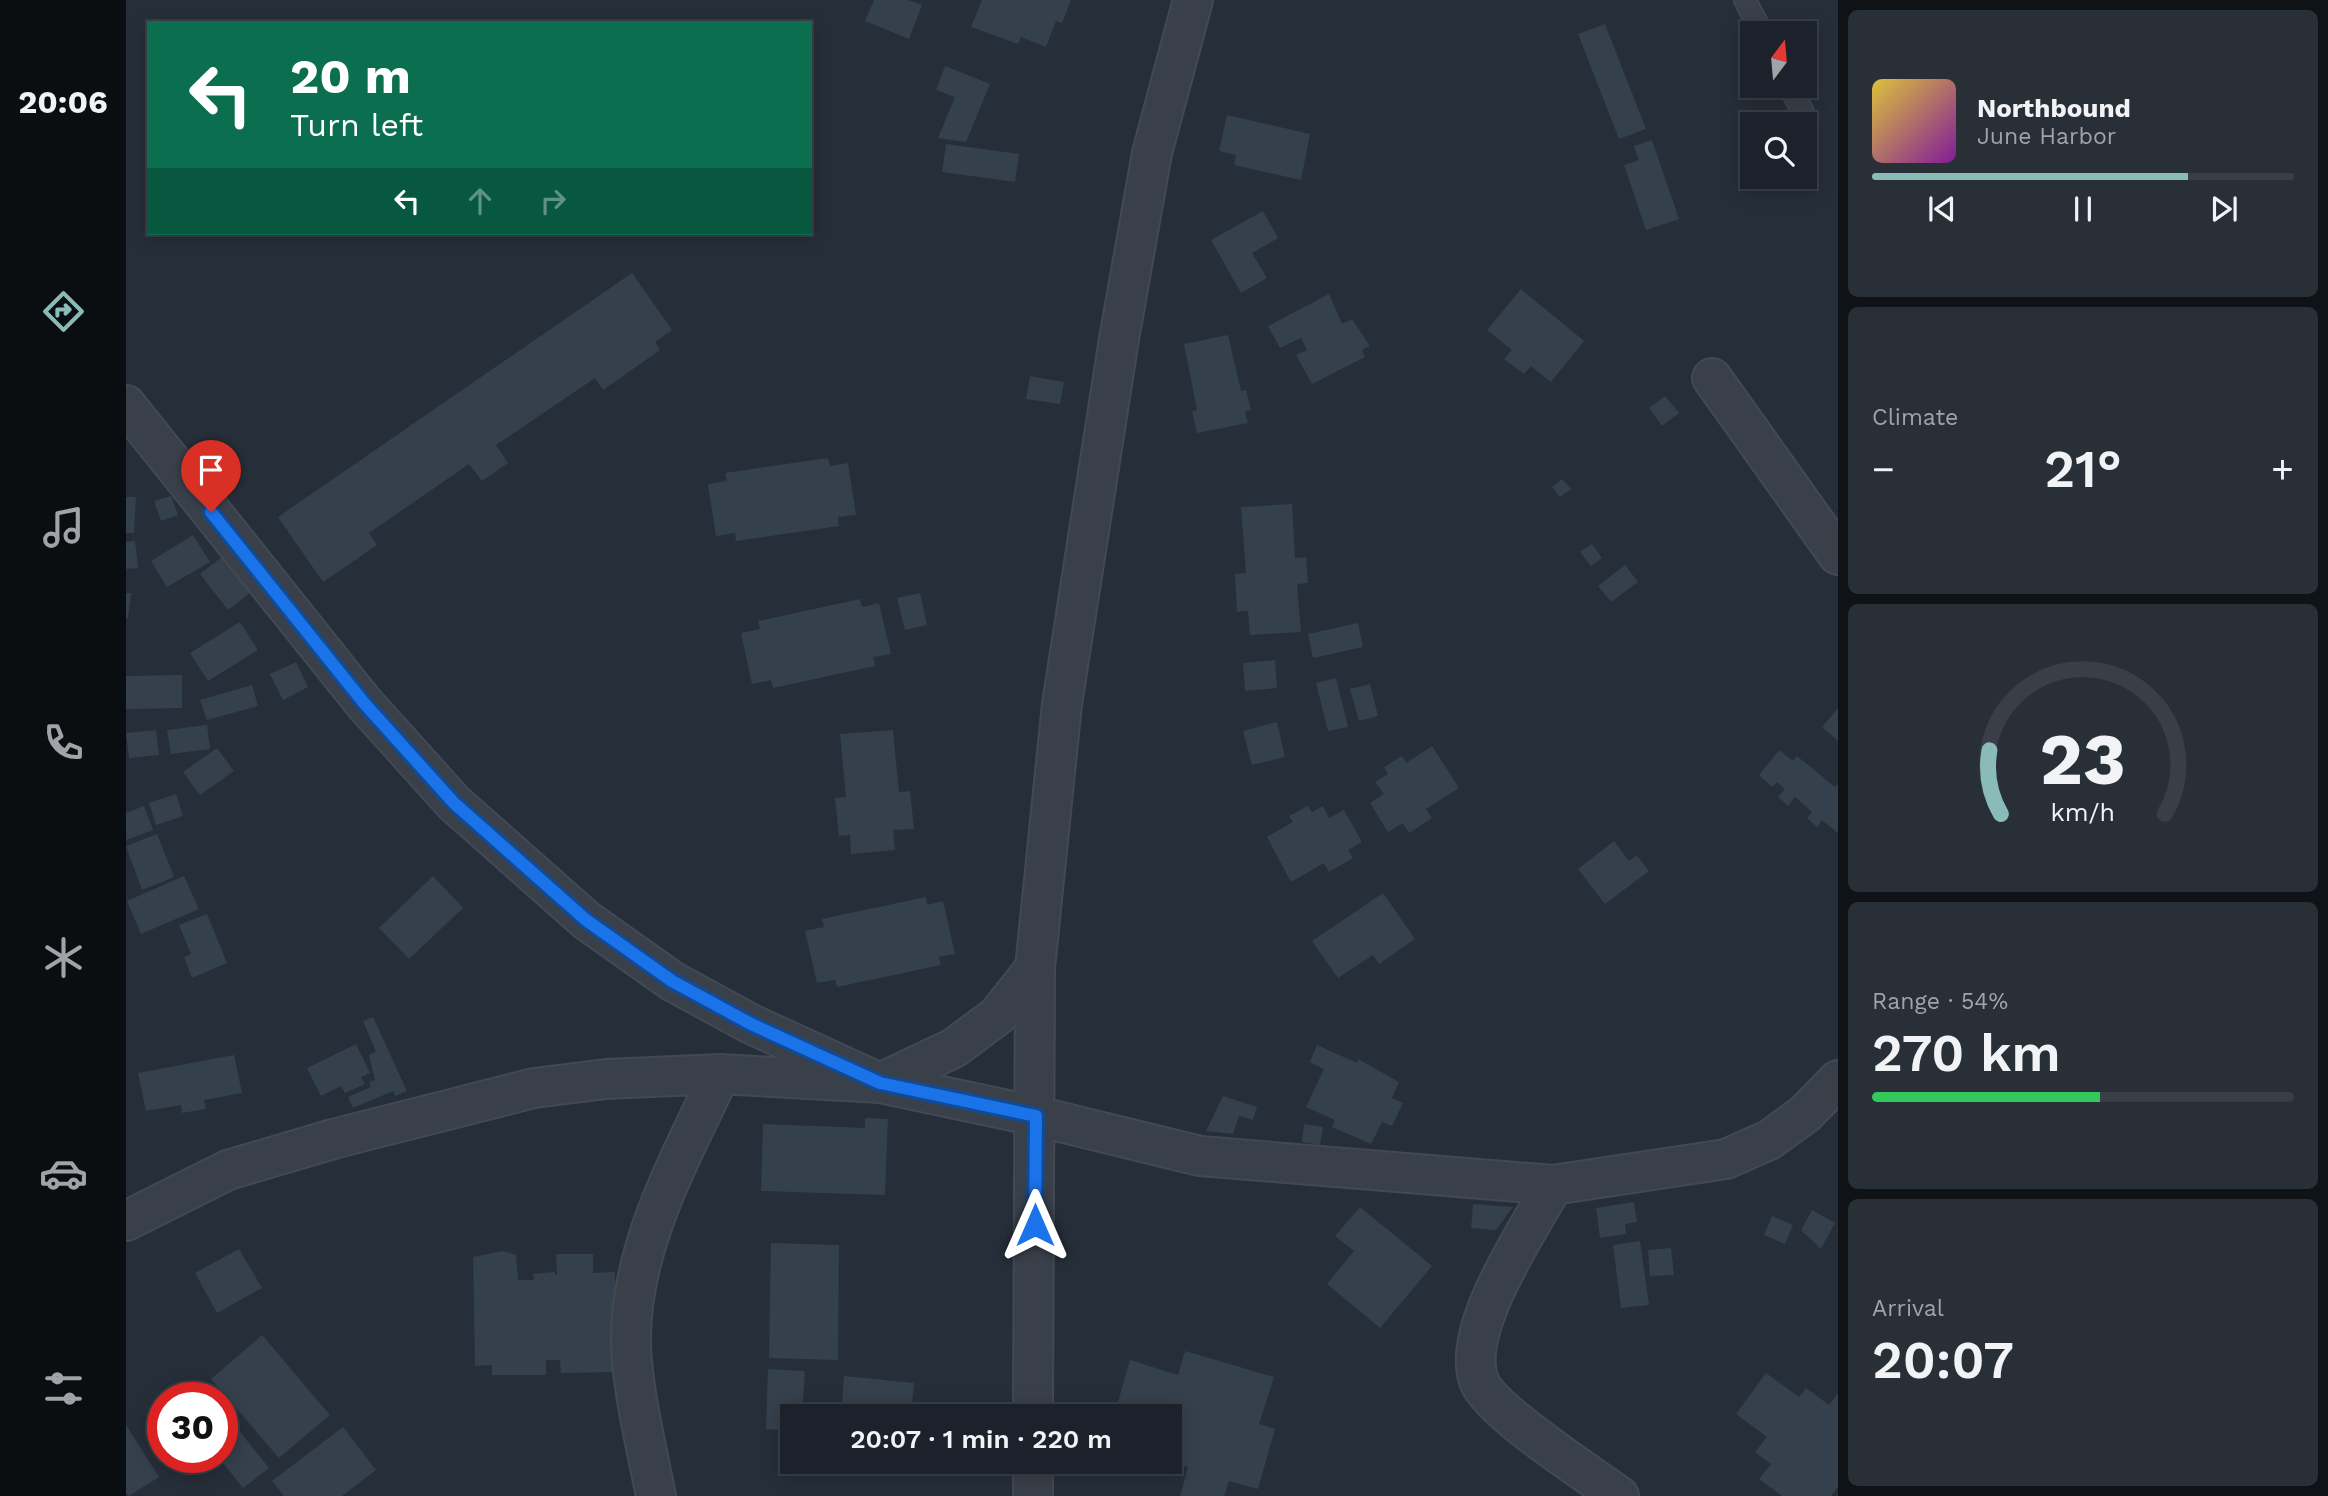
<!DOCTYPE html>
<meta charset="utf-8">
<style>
body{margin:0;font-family:"Work Sans",sans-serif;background:#292f37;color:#f1f3f6;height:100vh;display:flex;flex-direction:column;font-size:26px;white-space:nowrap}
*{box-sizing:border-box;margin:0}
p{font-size:23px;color:#a0a4a9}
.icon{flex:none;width:38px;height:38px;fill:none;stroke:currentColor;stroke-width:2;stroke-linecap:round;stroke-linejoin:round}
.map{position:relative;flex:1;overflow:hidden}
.details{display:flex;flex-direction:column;gap:10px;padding:10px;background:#0f1318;width:490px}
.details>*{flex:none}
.guide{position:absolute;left:21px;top:21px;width:665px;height:214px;border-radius:0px;box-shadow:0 4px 18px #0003,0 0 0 2px #3a3f47;background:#0b6e4f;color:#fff;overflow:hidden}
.needle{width:46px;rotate:16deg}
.buttons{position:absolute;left:1614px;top:21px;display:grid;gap:14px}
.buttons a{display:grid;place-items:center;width:77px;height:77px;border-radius:0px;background:#1c222b;box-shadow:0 4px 18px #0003,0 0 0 2px #3a3f47;font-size:35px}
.speed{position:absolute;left:21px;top:1382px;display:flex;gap:14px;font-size:35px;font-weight:700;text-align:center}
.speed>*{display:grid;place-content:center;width:91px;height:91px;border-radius:50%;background:#1c222b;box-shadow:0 4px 18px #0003,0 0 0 2px #3a3f47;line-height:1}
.speed .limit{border:10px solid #d22;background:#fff;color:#111}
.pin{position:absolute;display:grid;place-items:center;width:60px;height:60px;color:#fff;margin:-72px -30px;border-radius:50% 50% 50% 0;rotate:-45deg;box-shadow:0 0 7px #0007}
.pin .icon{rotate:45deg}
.me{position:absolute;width:77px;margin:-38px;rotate:0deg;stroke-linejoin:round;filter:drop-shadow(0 0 5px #0008)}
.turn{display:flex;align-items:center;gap:24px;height:147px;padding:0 28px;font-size:32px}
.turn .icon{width:91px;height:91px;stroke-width:2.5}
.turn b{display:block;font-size:49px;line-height:60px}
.lanes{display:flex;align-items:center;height:66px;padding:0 28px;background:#0003;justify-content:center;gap:35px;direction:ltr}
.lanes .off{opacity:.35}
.big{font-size:52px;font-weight:600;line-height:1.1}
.details .widget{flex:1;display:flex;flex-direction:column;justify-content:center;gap:10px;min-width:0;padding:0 24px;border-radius:10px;background:#292f37}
.details .dial{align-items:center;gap:0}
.dial svg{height:182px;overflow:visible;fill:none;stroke:#3a3f47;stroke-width:7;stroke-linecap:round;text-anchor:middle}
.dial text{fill:#f1f3f6;stroke:none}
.song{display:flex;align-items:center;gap:21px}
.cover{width:84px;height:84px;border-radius:10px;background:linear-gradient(135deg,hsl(50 70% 55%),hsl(290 70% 35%))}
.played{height:7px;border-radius:4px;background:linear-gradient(90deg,#8bbbb9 75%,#3a3f47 75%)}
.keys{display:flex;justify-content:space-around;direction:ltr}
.heat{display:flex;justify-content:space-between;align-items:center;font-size:38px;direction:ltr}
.charge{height:10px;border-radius:5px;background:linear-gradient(90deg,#34c759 54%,#3a3f47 0)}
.trip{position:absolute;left:654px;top:1404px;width:402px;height:70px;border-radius:0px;background:#1c222b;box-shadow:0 4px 18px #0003,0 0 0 2px #3a3f47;font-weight:600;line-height:70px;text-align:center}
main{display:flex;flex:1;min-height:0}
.dock{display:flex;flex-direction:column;width:126px;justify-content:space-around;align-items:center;background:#0b0e11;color:#a0a4a9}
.dock .icon{width:49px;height:49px}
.dock .current{color:#8bbbb9}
.dock b{font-size:32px;color:#f1f3f6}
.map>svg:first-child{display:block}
.building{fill:#35404d}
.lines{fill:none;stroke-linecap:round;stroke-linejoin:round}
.service-casing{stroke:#424953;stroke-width:24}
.minor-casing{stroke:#424953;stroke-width:42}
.service{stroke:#39404a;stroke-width:21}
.minor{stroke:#39404a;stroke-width:38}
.route-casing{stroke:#114b97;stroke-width:18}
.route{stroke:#1a73e8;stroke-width:12}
</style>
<main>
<nav class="dock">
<b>20:06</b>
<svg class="icon current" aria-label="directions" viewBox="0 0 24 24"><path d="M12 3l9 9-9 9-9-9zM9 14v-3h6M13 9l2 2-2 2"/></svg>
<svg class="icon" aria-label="music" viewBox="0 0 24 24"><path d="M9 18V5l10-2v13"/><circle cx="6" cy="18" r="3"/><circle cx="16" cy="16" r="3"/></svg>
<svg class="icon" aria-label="phone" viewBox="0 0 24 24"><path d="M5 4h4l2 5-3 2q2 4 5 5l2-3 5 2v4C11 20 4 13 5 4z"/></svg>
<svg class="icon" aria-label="climate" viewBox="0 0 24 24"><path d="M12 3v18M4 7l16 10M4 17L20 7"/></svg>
<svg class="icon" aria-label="car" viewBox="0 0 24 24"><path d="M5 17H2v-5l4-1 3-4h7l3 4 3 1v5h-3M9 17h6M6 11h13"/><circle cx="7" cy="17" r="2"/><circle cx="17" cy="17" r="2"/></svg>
<svg class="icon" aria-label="filters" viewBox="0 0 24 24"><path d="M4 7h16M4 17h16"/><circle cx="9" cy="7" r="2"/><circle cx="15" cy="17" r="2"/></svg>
</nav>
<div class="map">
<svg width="1712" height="1496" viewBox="0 0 1712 1496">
<rect width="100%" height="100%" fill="#262e39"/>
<path class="building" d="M748 0H782L796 5 783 39 739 21Z
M856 0H945L936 23 930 21 920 47 895 37 892 44 845 27Z
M1479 24 1520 129 1493 139 1452 34Z
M819 66 864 84 840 142 812 138 829 97 810 90Z
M1101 115 1184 134 1175 180 1108 165 1110 155 1093 151Z
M1526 140 1553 219 1520 230 1498 165 1513 160 1508 146Z
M820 144 893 154 889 182 816 172Z
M1137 211 1152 238 1126 253 1141 278 1115 293 1085 240Z
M506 273 546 330 529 342 534 350 477 390 469 378 370 445 382 463 356 481 343 464 243 533 251 545 197 582 152 517Z
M1395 289 1458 341 1425 382 1405 366 1398 374 1378 359 1386 350 1361 330Z
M1203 294 1216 324 1226 319 1244 346 1236 350 1239 357 1186 384 1170 355 1181 350 1175 338 1154 348 1142 326Z
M1102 335 1115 391 1120 390 1125 410 1119 411 1122 423 1071 433 1066 411 1071 410 1058 344Z
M904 376 938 382 934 404 900 399Z
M1539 396 1553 413 1536 426 1523 408Z
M702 458 704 466 722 463 730 515 712 517 713 526 610 541 609 533 590 536 582 484 601 481 599 473Z
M1436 479 1445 489 1434 497 1426 487Z
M45 496 52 515 35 521 28 501Z
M0 497H10L8 533H0Z
M1166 504 1169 558 1180 557 1182 583 1171 584 1175 632 1124 635 1122 611 1111 612 1109 574 1120 573 1115 507Z
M67 535 84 562 41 587 25 561Z
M9 541 12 568 0 569V542Z
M1466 544 1476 558 1465 566 1454 552Z
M96 557 124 593 102 610 74 574Z
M1499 565 1512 582 1485 602 1472 586Z
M0 593H5L2 618H0Z
M794 593 801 625 779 630 771 598Z
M734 599 736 607 753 603 765 654 747 657 749 666 647 688 645 680 626 684 615 633 634 629 632 621Z
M114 622 132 650 82 681 64 653Z
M1232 623 1237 647 1187 658 1182 634Z
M1149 660 1151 688 1119 691 1117 663Z
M170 662 182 687 157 700 144 674Z
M56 675V708L0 709V676Z
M1210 678 1222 727 1202 731 1190 683Z
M1244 684 1252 716 1233 721 1224 689Z
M126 685 132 706 81 720 74 700Z
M1712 708V741L1696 727Z
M1151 722 1159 757 1126 765 1117 731Z
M81 725 84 749 45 754 41 730Z
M30 730 33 755 3 758 0 733Z
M767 730 773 792 784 791 788 829 767 830 769 850 725 854 724 835 713 836 709 798 720 797 714 734Z
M1306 746 1333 788 1300 809 1306 818 1283 833 1277 823 1262 832 1244 803 1258 794 1249 782 1262 774 1258 767 1276 756 1280 763Z
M91 748 108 771 74 795 57 772Z
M1653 750 1667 761 1671 756 1709 787 1712 784V833L1696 820 1691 827 1681 818 1686 812 1669 797 1662 806 1652 797 1659 789 1651 782 1646 787 1633 775Z
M50 794 57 816 30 825 23 803Z
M18 806 27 830 0 840V813Z
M1182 806 1186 812 1197 806 1203 818 1218 810 1236 842 1222 850 1227 858 1203 872 1198 863 1165 882 1141 837 1167 822 1163 816Z
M31 834 48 877 16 890 0 846Z
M1488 841 1503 861 1511 855 1523 871 1479 904 1452 869Z
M58 876 73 909 15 934 1 901Z
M307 876 337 908 283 959 253 928Z
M1257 893 1289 939 1253 964 1247 955 1212 978 1186 941Z
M800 897 801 905 817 901 829 954 813 957 815 965 711 987 709 980 691 983 679 931 698 927 696 919Z
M81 914 101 963 66 978 58 957 65 954 53 925Z
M247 1017 281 1091 269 1096 267 1091 227 1108 222 1097 245 1087 243 1082 249 1080 243 1055 250 1052 237 1021Z
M230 1044 244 1073 235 1077 239 1084 219 1093 215 1086 195 1096 181 1068Z
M1191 1045 1231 1063 1232 1059 1273 1082 1266 1098 1277 1103 1266 1126 1256 1122 1245 1144 1206 1127 1209 1120 1180 1107 1198 1069 1184 1062Z
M108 1055 116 1093 78 1100 80 1109 56 1113 55 1105 20 1111 12 1073Z
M1097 1096 1131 1107 1127 1120 1113 1116 1107 1134 1080 1131Z
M739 1118 762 1119 759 1195 635 1191 637 1124 739 1128Z
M1178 1124 1197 1127 1194 1145 1176 1142Z
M1508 1202 1511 1222 1499 1224 1500 1234 1474 1238 1470 1208Z
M1347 1204 1387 1207 1370 1230 1345 1228Z
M1234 1207 1306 1266 1254 1328 1201 1284 1228 1251 1209 1236Z
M1686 1210 1709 1223 1695 1249 1675 1230Z
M1646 1216 1667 1225 1659 1244 1638 1235Z
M1514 1241 1523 1305 1495 1308 1487 1245Z
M645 1243 713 1245 712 1360 643 1358Z
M1545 1248 1548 1275 1524 1276 1522 1250Z
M113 1249 136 1288 91 1313 69 1273Z
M377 1251 390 1255 392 1280H408L407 1274 428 1272 431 1276 430 1254H467V1273L489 1272 491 1372 435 1373 434 1360H420V1375H366V1365L349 1366 347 1257Z
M136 1335 204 1415 153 1458 85 1379Z
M1059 1351 1148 1377 1133 1424 1149 1429 1132 1489 1103 1481 1098 1496H1054L1062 1467 1045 1461V1416H988L1004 1360 1052 1375Z
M642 1369 679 1371 676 1416H667V1431L640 1429Z
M1640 1373 1673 1397 1680 1388 1703 1405 1712 1393V1487L1705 1496H1656L1633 1479 1645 1464 1629 1452 1641 1437 1610 1414Z
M718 1376 788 1383 785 1416H719L720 1403H716Z
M100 1414 143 1468 117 1488 93 1458H96V1416Z
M0 1425 33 1477 3 1496 0 1493Z
M217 1427 250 1470 216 1496H158L146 1481Z"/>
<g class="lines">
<defs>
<path id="service" d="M1619 0 1636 33
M1663 86 1677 112"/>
<path id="minor" d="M1586 378 1712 555
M0 405 238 703 328 803 460 920 546 981 625 1024 754 1083 828 1048 871 1016 909 968
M1427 1185C1402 1231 1334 1329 1353 1381 1364 1411 1463 1474 1493 1496
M0 1221 102 1170 207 1139 408 1088 480 1079 594 1074 754 1083 910 1116 1074 1156 1427 1185 1600 1159 1643 1140 1679 1114 1712 1080
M907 1416 909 968 936 704 993 339 1026 153 1067 0
M530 1496C521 1450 505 1385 505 1339 505 1244 555 1158 594 1074
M907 1496V1461"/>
</defs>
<use href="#service" class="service-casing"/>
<use href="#minor" class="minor-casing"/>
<use href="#service" class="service"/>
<use href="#minor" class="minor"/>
</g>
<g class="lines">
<defs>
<path id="route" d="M85 512 238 703 328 803 460 920 546 981 625 1024 754 1083 910 1116 909 1225"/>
</defs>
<use href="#route" class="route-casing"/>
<use href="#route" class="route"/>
</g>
</svg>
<div class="buttons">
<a><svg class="needle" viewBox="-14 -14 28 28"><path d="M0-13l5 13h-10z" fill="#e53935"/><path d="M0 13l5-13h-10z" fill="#a0a4a9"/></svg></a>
<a><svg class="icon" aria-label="search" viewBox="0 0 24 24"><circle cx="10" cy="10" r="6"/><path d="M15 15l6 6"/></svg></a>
</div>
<div class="speed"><div class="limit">30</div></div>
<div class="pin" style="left:85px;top:512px;background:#d93025"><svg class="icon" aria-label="arrive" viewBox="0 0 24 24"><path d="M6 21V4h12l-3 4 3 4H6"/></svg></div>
<svg class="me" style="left:909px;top:1225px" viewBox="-20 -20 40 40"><path d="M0-17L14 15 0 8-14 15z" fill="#1a73e8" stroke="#fff" stroke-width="4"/></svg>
<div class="trip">20:07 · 1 min · 220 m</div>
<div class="guide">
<div class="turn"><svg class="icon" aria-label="left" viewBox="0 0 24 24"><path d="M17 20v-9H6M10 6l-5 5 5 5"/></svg><div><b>20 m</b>Turn left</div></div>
<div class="lanes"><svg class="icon" aria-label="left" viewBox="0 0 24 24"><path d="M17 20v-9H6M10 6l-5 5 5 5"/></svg><svg class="icon off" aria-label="ahead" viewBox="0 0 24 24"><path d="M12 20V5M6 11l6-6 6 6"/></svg><svg class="icon off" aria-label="right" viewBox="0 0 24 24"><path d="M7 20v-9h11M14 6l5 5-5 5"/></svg></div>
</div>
</div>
<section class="details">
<div class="widget">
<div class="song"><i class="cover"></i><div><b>Northbound</b><p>June Harbor</p></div></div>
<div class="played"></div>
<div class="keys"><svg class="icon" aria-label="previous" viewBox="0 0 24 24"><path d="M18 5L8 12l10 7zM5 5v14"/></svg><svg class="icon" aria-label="pause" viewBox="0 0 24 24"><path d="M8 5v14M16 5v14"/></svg><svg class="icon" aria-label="next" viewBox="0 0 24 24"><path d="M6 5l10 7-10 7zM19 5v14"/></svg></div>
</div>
<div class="widget"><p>Climate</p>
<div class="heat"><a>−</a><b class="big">21°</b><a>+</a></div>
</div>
<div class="widget dial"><svg viewBox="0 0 100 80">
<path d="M14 69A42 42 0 1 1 86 69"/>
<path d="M14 69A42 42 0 0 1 9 41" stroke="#8bbbb9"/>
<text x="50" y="56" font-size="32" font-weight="700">23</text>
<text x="50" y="72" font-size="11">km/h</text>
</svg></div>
<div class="widget"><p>Range · 54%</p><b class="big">270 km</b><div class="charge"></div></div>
<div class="widget"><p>Arrival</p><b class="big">20:07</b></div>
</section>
</main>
